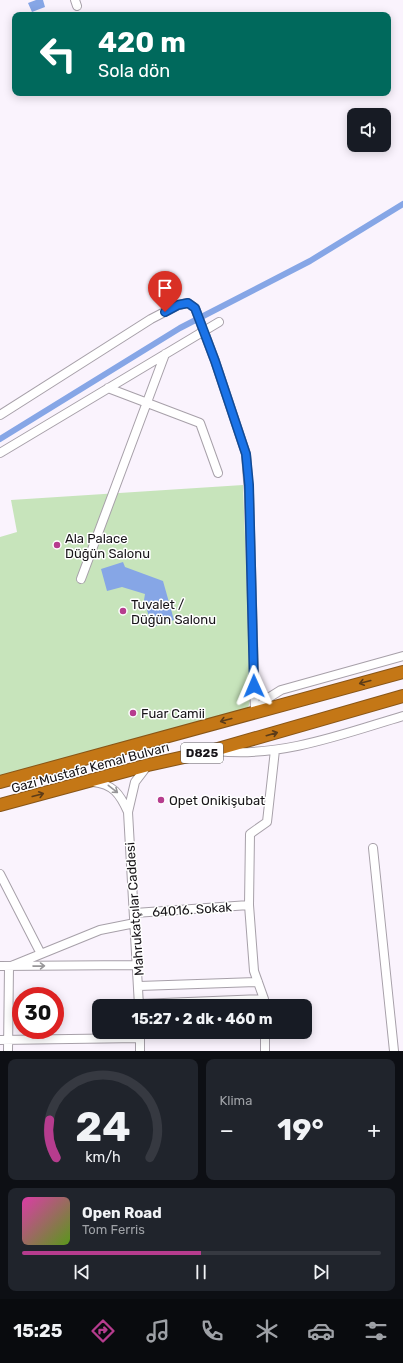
<!DOCTYPE html>
<html lang="tr">
<meta charset="utf-8">
<style>
body{margin:0;font-family:Rubik,sans-serif;background:#20242c;color:#f1f3f6;height:100vh;display:flex;flex-direction:column;font-size:15px;white-space:nowrap}
*{box-sizing:border-box;margin:0}
p{font-size:13px;color:#9ea1a6}
.icon{flex:none;width:22px;height:22px;fill:none;stroke:currentColor;stroke-width:2;stroke-linecap:round;stroke-linejoin:round}
.map{position:relative;height:1051px;overflow:hidden}
.details{display:flex;flex-direction:column;gap:8px;padding:8px;background:#0d0f14;flex:1}
.details>*{flex:none}
.banner{position:absolute;left:12px;top:12px;width:379px;height:84px;border-radius:8px;box-shadow:0 2px 10px #0003;background:#00695c;color:#fff;overflow:hidden}
.buttons{position:absolute;left:347px;top:108px;display:grid;gap:8px}
.buttons a{display:grid;place-items:center;width:44px;height:44px;border-radius:8px;background:#171b24;box-shadow:0 2px 10px #0003;font-size:20px}
.speed{position:absolute;left:12px;top:987px;display:flex;gap:8px;font-size:20px;font-weight:700;text-align:center}
.speed>*{display:grid;place-content:center;width:52px;height:52px;border-radius:50%;background:#171b24;box-shadow:0 2px 10px #0003;line-height:1}
.speed .limit{border:6px solid #d22;background:#fff;color:#111}
.pin{position:absolute;display:grid;place-items:center;width:34px;height:34px;color:#fff;margin:-41px -17px;border-radius:50% 50% 50% 0;rotate:-45deg;box-shadow:0 0 4px #0007}
.pin .icon{rotate:45deg}
.me{position:absolute;width:44px;margin:-22px;rotate:359deg;stroke-linejoin:round;filter:drop-shadow(0 0 3px #0008)}
.turn{display:flex;align-items:center;gap:14px;height:84px;padding:0 20px;font-size:18px}
.turn .icon{width:52px;height:52px;stroke-width:2.5}
.turn b{display:block;font-size:28px;line-height:34px}
.big{font-size:30px;font-weight:700;line-height:1.1}
.details .tile{flex:1;display:flex;flex-direction:column;justify-content:center;gap:6px;min-width:0;padding:0 14px;border-radius:8px;background:#20242c}
.details .dial{align-items:center;gap:0}
.dial svg{height:104px;overflow:visible;fill:none;stroke:#363941;stroke-width:7;stroke-linecap:round;text-anchor:middle}
.dial text{fill:#f1f3f6;stroke:none}
.song{display:flex;align-items:center;gap:12px}
.cover{width:48px;height:48px;border-radius:6px;background:linear-gradient(135deg,hsl(320 70% 55%),hsl(90 70% 35%))}
.played{height:4px;border-radius:2px;background:linear-gradient(90deg,#b63c8e 50%,#363941 50%)}
.keys{display:flex;justify-content:space-around;direction:ltr}
.heat{display:flex;justify-content:space-between;align-items:center;font-size:22px;direction:ltr}
.details .tiles{flex:1;display:grid;gap:8px;grid-template-columns:1fr 1fr}
.tile:last-child{grid-column:span 2}
.trip{position:absolute;left:92px;top:999px;width:220px;height:40px;border-radius:8px;background:#171b24;box-shadow:0 2px 10px #0003;font-weight:700;line-height:40px;text-align:center}
.tab-bar{display:flex;height:64px;justify-content:space-around;align-items:center;background:#090b0e;color:#9ea1a6}
.tab-bar .icon{width:28px;height:28px}
.tab-bar .current{color:#b63c8e}
.tab-bar b{font-size:18px;color:#f1f3f6}
.map>svg:first-child{display:block}
.green{fill:#c7e4bb}
.water{fill:#86a6e6}
.lines{fill:none;stroke-linecap:round;stroke-linejoin:round}
.canal{stroke:#86a6e6;stroke-width:6}
.minor-casing{stroke:#a7a0a9;stroke-width:10}
.highway-casing{stroke:#885517;stroke-width:14}
.minor{stroke:#fff;stroke-width:8}
.highway{stroke:#c47716;stroke-width:12}
.oneway{stroke:#5d3c18}
.oneway2{stroke:#979698}
.route-casing{stroke:#114b97;stroke-width:10}
.route{stroke:#1a73e8;stroke-width:7}
.poi-dot{fill:#b63c8e;stroke:#fff;stroke-width:1.5}
.labels{text-anchor:middle;stroke-width:3;stroke-linejoin:round;paint-order:stroke}
.shield{fill:#fff;stroke:#5d5b5e;stroke-width:1}
.shield-label{font-size:12px;font-weight:bold;fill:#181519}
.poi-label{font-size:13px;fill:#181519;stroke:#fff;text-anchor:start}
.street-label{font-size:13px;fill:#181519;stroke:#fff}
</style>
<div class="map">
<svg width="403" height="1051" viewBox="0 0 403 1051">
<rect width="100%" height="100%" fill="#faf3fd"/>
<path class="green" d="M243 485 251 697 247 712 0 782V537L17 532 11 500Z"/>
<path class="water" d="M36 0H43L45 7 32 12 28 3Z
M123 562 125 567 163 581 174 620 152 627 144 600 145 594 122 587 107 591 101 569Z"/>
<g class="lines">
<path class="canal" d="M0 439 180 328 310 261 403 204"/>
<defs>
<path id="minor" d="M75 0 77 6
M108 388 200 423 218 473
M0 415 151 319 178 305 188 303 195 308 215 361 246 454 249 493 255 712
M0 453 219 322
M81 579 165 354
M255 712 265 700 281 690 403 656
M217 751C280 758 343 734 403 716
M93 782C113 784 120 794 128 812
M373 848 394 1051
M0 874 40 952
M135 913 249 905
M0 966 138 965
M139 986 258 982
M139 1004 264 999
M139 1006 128 812 135 782 148 765
M264 1006V999L254 971 249 905 250 834 267 822 275 750
M265 1032V1051
M140 1034V1051
M0 1040 140 1038
M8 1051 9 967 100 930 135 923"/>
<path id="highway" d="M0 782 403 672
M0 805 148 765 211 751 403 696"/>
</defs>
<use href="#minor" class="minor-casing"/>
<use href="#highway" class="highway-casing"/>
<use href="#minor" class="minor"/>
<use href="#highway" class="highway"/>
</g>
<defs><path id="oneway-shaft" d="M-6 0H5M1.5-3L5.5 0L1.5 3" fill="none" stroke-width="1.6" stroke-linecap="round" stroke-linejoin="round"/></defs>
<g class="oneway">
<use href="#oneway-shaft" transform="translate(365 682) rotate(165)"/>
<use href="#oneway-shaft" transform="translate(226 720) rotate(165)"/>
<use href="#oneway-shaft" transform="translate(272 734) rotate(-16)"/>
<use href="#oneway-shaft" transform="translate(38 795) rotate(-15)"/>
</g>
<g class="oneway2">
<use href="#oneway-shaft" transform="translate(113 789) rotate(38)"/>
<use href="#oneway-shaft" transform="translate(39 966) rotate(-1)"/>
</g>
<g class="lines">
<defs>
<path id="route" d="M165 312 178 305 188 303 195 308 215 361 246 454 249 485 254 686"/>
</defs>
<use href="#route" class="route-casing"/>
<use href="#route" class="route"/>
</g>
<g class="poi-dot">
<circle cx="57" cy="545" r="4"/>
<circle cx="123" cy="611" r="4"/>
<circle cx="133" cy="713" r="4"/>
<circle cx="161" cy="800" r="4"/>
</g>
<g class="labels">
<rect class="shield" x="181" y="743" width="42" height="20" rx="3"/>
<g class="shield-label">
<text x="202" y="757">D825</text>
</g>
<g class="poi-label">
<text x="65" y="543">Ala Palace<tspan x="65" dy="15">Düğün Salonu</tspan></text>
<text x="131" y="609">Tuvalet /<tspan x="131" dy="15">Düğün Salonu</tspan></text>
<text x="141" y="718">Fuar Camii</text>
<text x="169" y="805">Opet Onikişubat</text>
</g>
<g class="street-label">
<text transform="translate(90 767) rotate(-15)" y="5">Gazi Mustafa Kemal Bulvarı</text>
<text transform="translate(134 909) rotate(-94)" y="5">Mahrukatçılar Caddesi</text>
<text transform="translate(192 909) rotate(-4)" y="5">64016. Sokak</text>
</g>
</g>
</svg>
<div class="buttons">
<a><svg class="icon" aria-label="sound" viewBox="0 0 24 24"><path d="M4 9h4l5-4v14l-5-4H4zM17 9q2 3 0 6"/></svg></a>
</div>
<div class="speed"><div class="limit">30</div></div>
<div class="pin" style="left:165px;top:312px;background:#d93025"><svg class="icon" aria-label="arrive" viewBox="0 0 24 24"><path d="M6 21V4h12l-3 4 3 4H6"/></svg></div>
<svg class="me" style="left:254px;top:686px" viewBox="-20 -20 40 40"><path d="M0-17L14 15 0 8-14 15z" fill="#1a73e8" stroke="#fff" stroke-width="4"/></svg>
<div class="trip">15:27 · 2 dk · 460 m</div>
<div class="banner">
<div class="turn"><svg class="icon" aria-label="left" viewBox="0 0 24 24"><path d="M17 20v-9H6M10 6l-5 5 5 5"/></svg><div><b>420 m</b>Sola dön</div></div>
</div>
</div>
<section class="details">
<div class="tiles">
<div class="tile dial"><svg viewBox="0 0 100 80">
<path d="M14 69A42 42 0 1 1 86 69"/>
<path d="M14 69A42 42 0 0 1 9 40" stroke="#b63c8e"/>
<text x="50" y="56" font-size="32" font-weight="700">24</text>
<text x="50" y="72" font-size="11">km/h</text>
</svg></div>
<div class="tile"><p>Klima</p>
<div class="heat"><a>−</a><b class="big">19°</b><a>+</a></div>
</div>
<div class="tile">
<div class="song"><i class="cover"></i><div><b>Open Road</b><p>Tom Ferris</p></div></div>
<div class="played"></div>
<div class="keys"><svg class="icon" aria-label="previous" viewBox="0 0 24 24"><path d="M18 5L8 12l10 7zM5 5v14"/></svg><svg class="icon" aria-label="pause" viewBox="0 0 24 24"><path d="M8 5v14M16 5v14"/></svg><svg class="icon" aria-label="next" viewBox="0 0 24 24"><path d="M6 5l10 7-10 7zM19 5v14"/></svg></div>
</div>
</div>
</section>
<nav class="tab-bar">
<b>15:25</b>
<svg class="icon current" aria-label="directions" viewBox="0 0 24 24"><path d="M12 3l9 9-9 9-9-9zM9 14v-3h6M13 9l2 2-2 2"/></svg>
<svg class="icon" aria-label="music" viewBox="0 0 24 24"><path d="M9 18V5l10-2v13"/><circle cx="6" cy="18" r="3"/><circle cx="16" cy="16" r="3"/></svg>
<svg class="icon" aria-label="phone" viewBox="0 0 24 24"><path d="M5 4h4l2 5-3 2q2 4 5 5l2-3 5 2v4C11 20 4 13 5 4z"/></svg>
<svg class="icon" aria-label="climate" viewBox="0 0 24 24"><path d="M12 3v18M4 7l16 10M4 17L20 7"/></svg>
<svg class="icon" aria-label="car" viewBox="0 0 24 24"><path d="M5 17H2v-5l4-1 3-4h7l3 4 3 1v5h-3M9 17h6M6 11h13"/><circle cx="7" cy="17" r="2"/><circle cx="17" cy="17" r="2"/></svg>
<svg class="icon" aria-label="filters" viewBox="0 0 24 24"><path d="M4 7h16M4 17h16"/><circle cx="9" cy="7" r="2"/><circle cx="15" cy="17" r="2"/></svg>
</nav>
